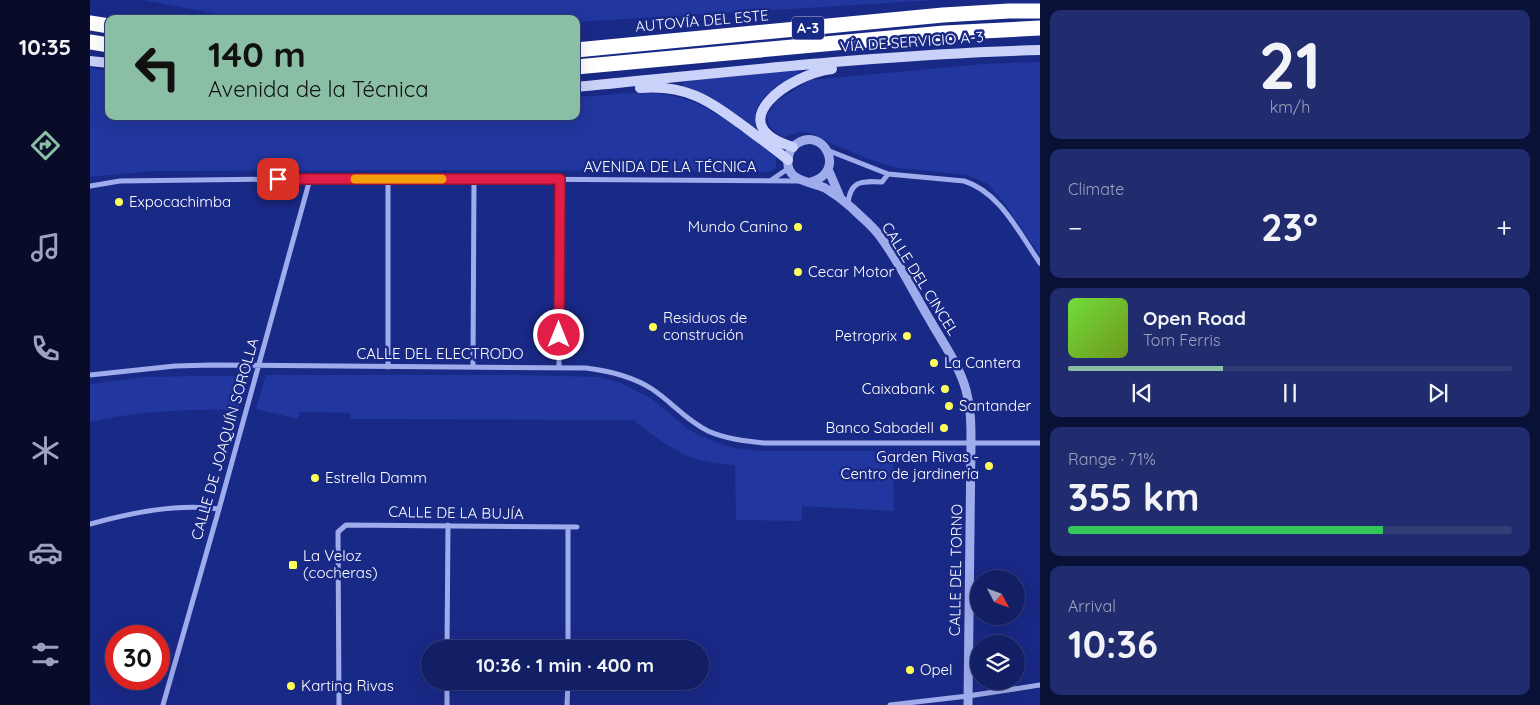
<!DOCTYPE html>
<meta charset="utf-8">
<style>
body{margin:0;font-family:Quicksand,sans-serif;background:#202c6d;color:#f1f3f6;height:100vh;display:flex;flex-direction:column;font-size:19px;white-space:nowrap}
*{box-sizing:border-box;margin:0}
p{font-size:16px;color:#9da2bf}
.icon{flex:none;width:28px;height:28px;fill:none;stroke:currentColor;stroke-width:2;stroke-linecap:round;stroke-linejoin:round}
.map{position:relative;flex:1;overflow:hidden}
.side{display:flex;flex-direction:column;gap:10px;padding:10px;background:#0a1137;width:500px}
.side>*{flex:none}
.guide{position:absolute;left:15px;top:15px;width:475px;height:105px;border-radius:10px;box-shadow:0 5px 20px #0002,0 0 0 1px #323d78;background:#8abfa5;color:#111;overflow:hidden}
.needle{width:32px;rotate:131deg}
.buttons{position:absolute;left:880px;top:570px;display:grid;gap:10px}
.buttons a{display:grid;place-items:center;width:55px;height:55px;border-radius:50%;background:#131f64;box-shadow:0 5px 20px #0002,0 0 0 1px #323d78;font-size:25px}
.speed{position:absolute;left:15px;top:625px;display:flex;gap:10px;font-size:25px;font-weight:700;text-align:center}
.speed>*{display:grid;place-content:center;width:65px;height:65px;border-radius:50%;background:#131f64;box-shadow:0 5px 20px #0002,0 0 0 1px #323d78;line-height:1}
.speed .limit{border:8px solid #d22;background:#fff;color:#111}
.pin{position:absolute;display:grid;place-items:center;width:42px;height:42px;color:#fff;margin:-21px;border-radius:10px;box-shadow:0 2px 8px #0006}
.me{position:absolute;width:55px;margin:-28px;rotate:0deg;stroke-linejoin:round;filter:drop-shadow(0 0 4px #0008)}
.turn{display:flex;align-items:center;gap:18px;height:105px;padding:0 20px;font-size:22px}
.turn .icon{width:65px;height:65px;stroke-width:2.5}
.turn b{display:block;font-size:35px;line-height:42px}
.big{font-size:38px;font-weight:800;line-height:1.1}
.side .card{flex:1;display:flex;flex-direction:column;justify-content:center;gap:8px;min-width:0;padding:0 18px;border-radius:10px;background:#202c6d}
.side .dial{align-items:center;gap:0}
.dial b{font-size:65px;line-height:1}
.song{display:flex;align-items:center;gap:15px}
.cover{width:60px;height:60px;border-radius:8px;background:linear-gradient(135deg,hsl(100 70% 55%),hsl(80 70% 35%))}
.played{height:5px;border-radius:2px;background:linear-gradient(90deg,#8abfa5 35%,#323d78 35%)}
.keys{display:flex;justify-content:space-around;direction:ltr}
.heat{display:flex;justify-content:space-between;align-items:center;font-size:28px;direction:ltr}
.charge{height:8px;border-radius:4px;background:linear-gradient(90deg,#34c759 71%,#323d78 0)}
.trip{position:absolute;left:331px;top:640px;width:288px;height:50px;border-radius:25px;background:#131f64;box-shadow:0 5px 20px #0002,0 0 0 1px #323d78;font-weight:800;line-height:50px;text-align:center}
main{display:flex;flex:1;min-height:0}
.dock{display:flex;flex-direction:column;width:90px;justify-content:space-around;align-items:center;background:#080c28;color:#9da2bf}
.dock .icon{width:35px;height:35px}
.dock .selected{color:#8abfa5}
.dock b{font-size:22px;color:#f1f3f6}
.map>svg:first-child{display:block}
.green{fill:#21369f}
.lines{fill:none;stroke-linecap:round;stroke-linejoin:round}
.minor{stroke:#9facec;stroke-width:5}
.tertiary{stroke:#9facec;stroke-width:9}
.secondary{stroke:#cbd2f9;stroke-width:10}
.motorway{stroke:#fff;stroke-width:15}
.route-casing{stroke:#92132f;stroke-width:12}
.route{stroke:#e11d48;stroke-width:9}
.slow{stroke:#f59e0b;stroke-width:9}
.poi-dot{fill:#ffff5a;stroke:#192986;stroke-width:2}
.labels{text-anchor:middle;stroke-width:5;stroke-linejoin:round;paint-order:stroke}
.shield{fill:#192986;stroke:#babfdb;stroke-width:1}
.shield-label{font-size:14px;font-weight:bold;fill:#fff}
.street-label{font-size:15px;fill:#fff;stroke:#192986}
.poi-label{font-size:15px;fill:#fff;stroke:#192986;text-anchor:start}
</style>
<main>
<nav class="dock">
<b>10:35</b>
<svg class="icon selected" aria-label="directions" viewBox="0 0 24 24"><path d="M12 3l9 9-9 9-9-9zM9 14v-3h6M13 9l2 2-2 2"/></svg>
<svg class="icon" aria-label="music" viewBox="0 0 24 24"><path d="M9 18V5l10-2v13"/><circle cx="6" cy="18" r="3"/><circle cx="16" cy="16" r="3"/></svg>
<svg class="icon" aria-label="phone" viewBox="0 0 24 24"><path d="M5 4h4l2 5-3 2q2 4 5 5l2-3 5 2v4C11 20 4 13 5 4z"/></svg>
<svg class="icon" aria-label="climate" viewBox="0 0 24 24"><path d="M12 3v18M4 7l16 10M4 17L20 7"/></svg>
<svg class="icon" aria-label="car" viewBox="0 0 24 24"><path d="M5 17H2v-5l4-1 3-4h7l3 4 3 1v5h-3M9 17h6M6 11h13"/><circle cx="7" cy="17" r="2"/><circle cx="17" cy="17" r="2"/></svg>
<svg class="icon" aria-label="filters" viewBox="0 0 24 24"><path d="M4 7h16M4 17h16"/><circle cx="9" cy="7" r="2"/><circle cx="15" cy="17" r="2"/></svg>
</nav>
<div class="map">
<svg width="950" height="705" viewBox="0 0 950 705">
<rect width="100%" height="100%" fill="#192986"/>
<path class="green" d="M53 0H847L486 22V19H152Z
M950 62V256L915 204 898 184 877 175 808 168 779 159 740 143 724 134 709 132 694 137C683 132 678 127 677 115L687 101 720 80 893 64Z
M0 68 19 71V116H486V97C511 96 538 92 563 93 612 96 649 128 686 157V168L679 172 432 170 63 171 0 177Z
M708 70V74C686 87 660 98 666 128L619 96 593 86 594 81Z
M176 375H429L510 377 533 384 562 399 599 430 620 440 644 448 669 451H867V455L803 454 804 511 712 506V521L646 520 645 465C632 464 619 463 606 459 584 452 565 436 546 423V420L261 419 260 413 210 412 208 419 166 409Z
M113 376H158L148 410C99 409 48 411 0 422V384L54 377Z"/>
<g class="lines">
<path class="minor" d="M737 150 798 174 874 181C910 192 929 233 950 263
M298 179V367
M680 181 699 168
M0 186 30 181 280 178 710 181
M758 204C760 180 772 181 792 182L798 174
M383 367 384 179
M469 367 470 179
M0 375 85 366 121 365 496 368C520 371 542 376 562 389 582 402 594 419 618 431 636 439 655 441 674 443H950
M0 524C41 513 87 503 129 509
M478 528V649
M357 649 358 525
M73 705 129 509 220 179
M249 705 248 532 256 525 487 527
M357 705V681
M477 705 478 681
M800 705 878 696 950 685"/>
<path class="tertiary" d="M738 169 750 197
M721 182C757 172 734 127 708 143 702 146 699 152 698 159 695 182 721 181 735 188 745 194 753 200 762 208 771 217 782 225 789 235 809 261 823 292 840 320 853 343 869 365 876 390 881 408 881 425 881 443L878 705"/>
<path class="secondary" d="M0 61 19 63
M486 87C641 72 795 54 950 50
M550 88C596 84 618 100 655 127 669 138 684 148 698 160
M703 147C628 124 700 74 742 69"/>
<path class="motorway" d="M0 23 19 26
M0 42 19 45
M486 50 853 15 919 11H950
M486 67 854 33 950 28"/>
</g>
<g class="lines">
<defs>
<path id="route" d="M188 179H470L469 335"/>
</defs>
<use href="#route" class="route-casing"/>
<use href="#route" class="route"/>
<path class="slow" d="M265 179H352"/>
</g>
<g class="poi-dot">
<circle cx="29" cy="202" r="5"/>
<circle cx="708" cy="227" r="5"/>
<circle cx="708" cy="272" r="5"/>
<circle cx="563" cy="327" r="5"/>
<circle cx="817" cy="336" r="5"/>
<circle cx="844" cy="363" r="5"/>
<circle cx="855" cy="389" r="5"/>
<circle cx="859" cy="406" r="5"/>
<circle cx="854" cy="428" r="5"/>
<circle cx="899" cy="466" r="5"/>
<circle cx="225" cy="478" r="5"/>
<rect x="198" y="560" width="10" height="10" rx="2.5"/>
<circle cx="820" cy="670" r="5"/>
<circle cx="201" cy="686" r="5"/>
</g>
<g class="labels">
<rect class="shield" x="702" y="16.5" width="32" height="23" rx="4"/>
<g class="shield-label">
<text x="718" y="33">A-3</text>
</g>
<g class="street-label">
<text transform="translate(612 21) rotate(-5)" y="5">AUTOVÍA DEL ESTE</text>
<text transform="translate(822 42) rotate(-4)" y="5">VÍA DE SERVICIO A-3</text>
<text x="580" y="172">AVENIDA DE LA TÉCNICA</text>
<text transform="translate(830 279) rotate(58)" y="5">CALLE DEL CINCEL</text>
<text x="350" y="359">CALLE DEL ELECTRODO</text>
<text transform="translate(135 439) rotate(-74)" y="5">CALLE DE JOAQUÍN SOROLLA</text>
<text transform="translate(366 513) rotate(1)" y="5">CALLE DE LA BUJÍA</text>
<text transform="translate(866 570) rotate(-89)" y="5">CALLE DEL TORNO</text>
</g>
<g class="poi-label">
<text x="39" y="207">Expocachimba</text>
<text x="698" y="232" text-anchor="end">Mundo Canino</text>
<text x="718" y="277">Cecar Motor</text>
<text x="573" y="323">Residuos de<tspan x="573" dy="17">construción</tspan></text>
<text x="807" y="341" text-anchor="end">Petroprix</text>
<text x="854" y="368">La Cantera</text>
<text x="845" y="394" text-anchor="end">Caixabank</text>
<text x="869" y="411">Santander</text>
<text x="844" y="433" text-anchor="end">Banco Sabadell</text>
<text x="889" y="462" text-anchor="end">Garden Rivas -<tspan x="889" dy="17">Centro de jardinería</tspan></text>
<text x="235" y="483">Estrella Damm</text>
<text x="213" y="561">La Veloz<tspan x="213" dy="17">(cocheras)</tspan></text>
<text x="830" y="675">Opel</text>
<text x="211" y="691">Karting Rivas</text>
</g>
</g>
</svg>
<div class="buttons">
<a><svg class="needle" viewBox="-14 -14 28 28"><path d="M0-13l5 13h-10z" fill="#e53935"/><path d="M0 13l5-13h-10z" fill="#9da2bf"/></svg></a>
<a><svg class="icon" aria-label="layers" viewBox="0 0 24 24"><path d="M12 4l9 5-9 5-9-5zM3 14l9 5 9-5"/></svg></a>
</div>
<div class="speed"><div class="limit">30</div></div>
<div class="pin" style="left:188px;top:179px;background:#d93025"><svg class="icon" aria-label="arrive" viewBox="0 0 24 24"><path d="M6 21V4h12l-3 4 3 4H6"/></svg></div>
<svg class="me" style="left:469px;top:335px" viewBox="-20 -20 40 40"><circle r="17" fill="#e11d48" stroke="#fff" stroke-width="3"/><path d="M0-11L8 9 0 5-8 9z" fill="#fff"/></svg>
<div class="trip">10:36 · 1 min · 400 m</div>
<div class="guide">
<div class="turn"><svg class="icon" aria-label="left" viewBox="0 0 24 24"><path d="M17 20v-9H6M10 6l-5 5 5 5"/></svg><div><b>140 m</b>Avenida de la Técnica</div></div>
</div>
</div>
<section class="side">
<div class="card dial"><b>21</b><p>km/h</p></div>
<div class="card"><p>Climate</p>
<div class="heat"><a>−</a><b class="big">23°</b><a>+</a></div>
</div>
<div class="card">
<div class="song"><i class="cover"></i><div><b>Open Road</b><p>Tom Ferris</p></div></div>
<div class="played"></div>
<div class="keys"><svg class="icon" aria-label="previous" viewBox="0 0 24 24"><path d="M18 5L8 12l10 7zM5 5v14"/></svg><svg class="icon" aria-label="pause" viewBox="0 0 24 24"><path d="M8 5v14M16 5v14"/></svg><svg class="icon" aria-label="next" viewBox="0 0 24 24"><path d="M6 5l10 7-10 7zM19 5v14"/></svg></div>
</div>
<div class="card"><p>Range · 71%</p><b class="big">355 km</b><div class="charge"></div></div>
<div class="card"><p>Arrival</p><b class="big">10:36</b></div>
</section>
</main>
